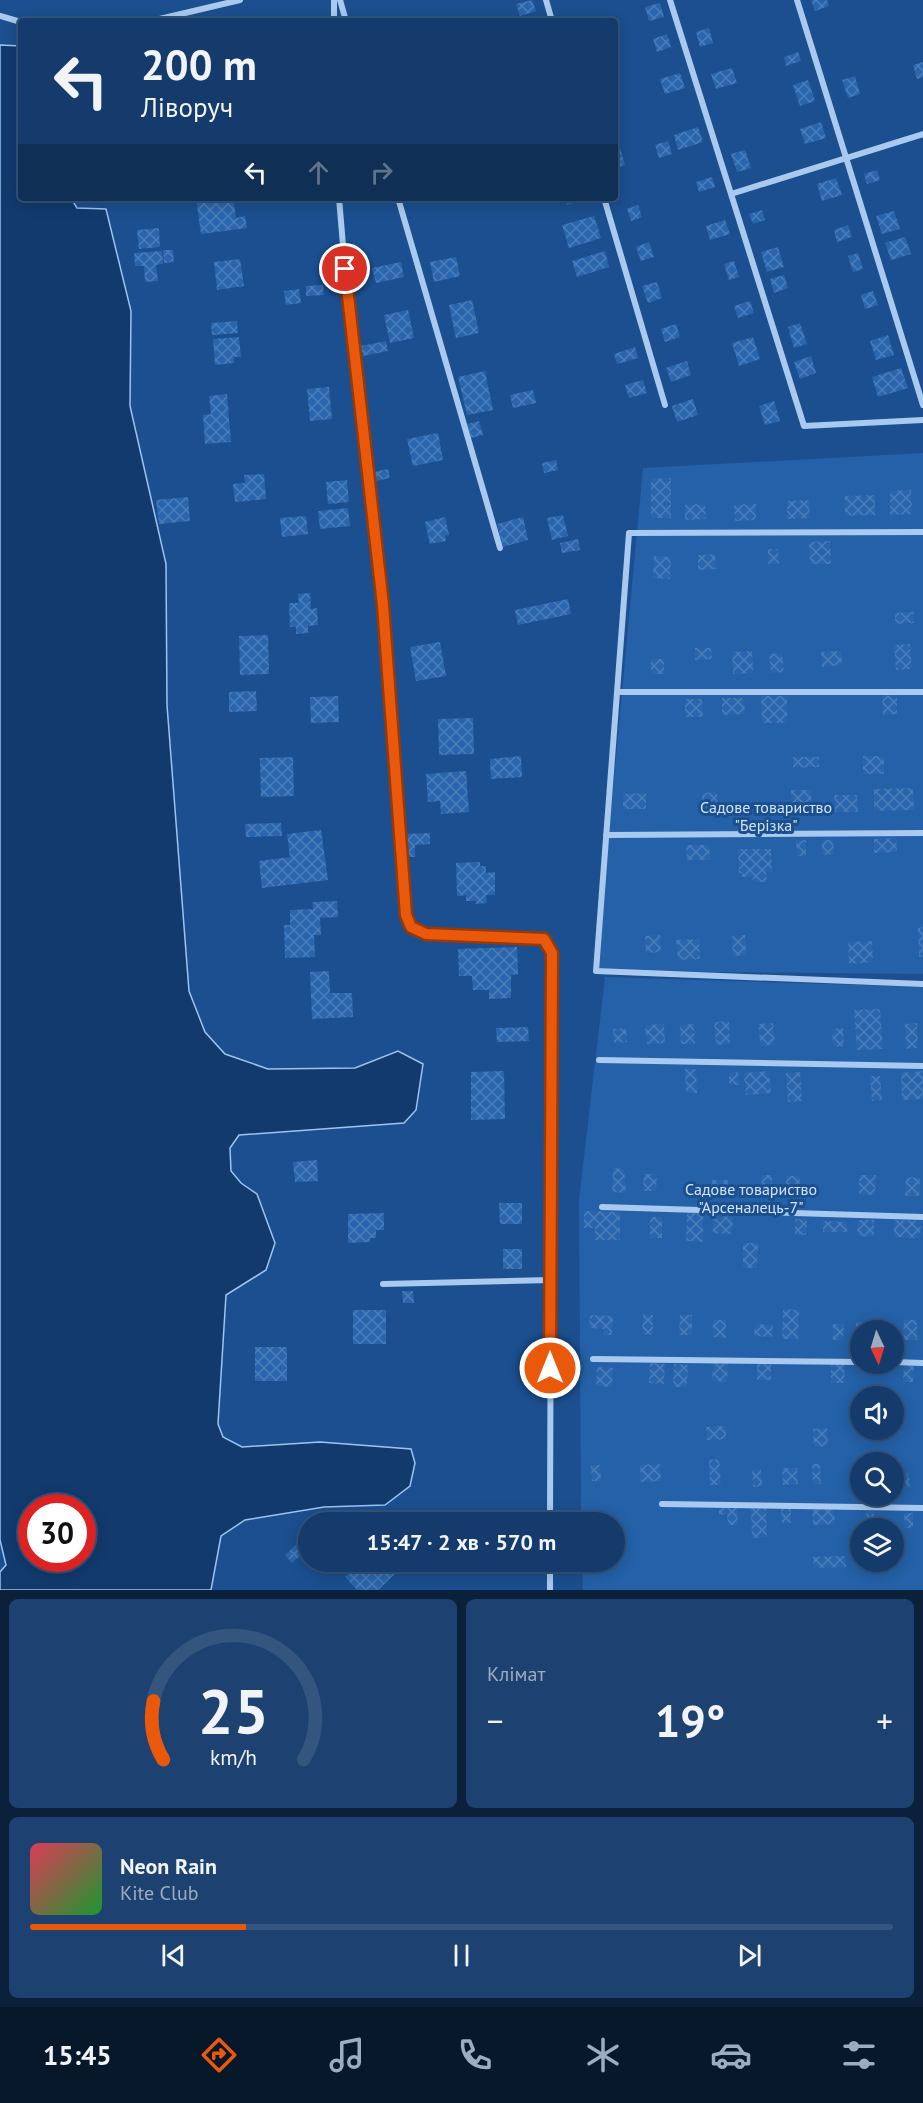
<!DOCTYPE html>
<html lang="uk">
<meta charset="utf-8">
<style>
body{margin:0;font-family:"PT Sans",sans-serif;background:#1d4271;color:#f1f3f6;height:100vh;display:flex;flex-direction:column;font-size:22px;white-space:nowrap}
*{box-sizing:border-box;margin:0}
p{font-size:20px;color:#9dadc1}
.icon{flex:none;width:33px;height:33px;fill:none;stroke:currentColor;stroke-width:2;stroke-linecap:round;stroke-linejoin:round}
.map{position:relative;height:1590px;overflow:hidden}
.panel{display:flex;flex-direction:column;gap:9px;padding:9px;background:#0b203b;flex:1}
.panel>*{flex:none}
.top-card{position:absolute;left:18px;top:18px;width:600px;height:183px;border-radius:6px;box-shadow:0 3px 15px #0003,0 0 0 2px #33557e;background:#143b6b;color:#f1f3f6;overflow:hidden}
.needle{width:39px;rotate:176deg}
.buttons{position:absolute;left:850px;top:1320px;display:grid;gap:12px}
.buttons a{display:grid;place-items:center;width:54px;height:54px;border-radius:50%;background:#143b6b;box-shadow:0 3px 15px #0003,0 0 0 2px #33557e;font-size:30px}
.speed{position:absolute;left:18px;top:1494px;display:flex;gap:12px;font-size:30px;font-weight:700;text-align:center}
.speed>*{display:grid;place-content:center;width:78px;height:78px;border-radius:50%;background:#143b6b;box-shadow:0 3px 15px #0003,0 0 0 2px #33557e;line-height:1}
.speed .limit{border:9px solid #d22;background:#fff;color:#111}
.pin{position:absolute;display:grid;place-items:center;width:51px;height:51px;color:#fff;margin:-26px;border:3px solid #fff;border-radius:50%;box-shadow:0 2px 6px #0007}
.me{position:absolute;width:66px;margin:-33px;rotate:0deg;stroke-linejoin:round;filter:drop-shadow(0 0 4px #0008)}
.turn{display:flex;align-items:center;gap:21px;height:126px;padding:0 24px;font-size:27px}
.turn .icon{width:78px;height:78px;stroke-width:2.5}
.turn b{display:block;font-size:42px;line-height:51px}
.lanes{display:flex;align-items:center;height:57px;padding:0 24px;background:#0003;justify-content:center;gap:30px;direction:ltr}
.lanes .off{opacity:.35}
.big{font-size:45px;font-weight:700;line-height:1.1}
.panel .widget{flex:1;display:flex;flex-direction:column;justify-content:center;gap:9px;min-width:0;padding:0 21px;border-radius:9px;background:#1d4271}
.panel .dial{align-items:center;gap:0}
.dial svg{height:156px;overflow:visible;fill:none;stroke:#33557e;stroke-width:7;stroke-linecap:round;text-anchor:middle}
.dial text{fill:#f1f3f6;stroke:none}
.song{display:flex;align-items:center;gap:18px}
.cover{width:72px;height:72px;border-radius:9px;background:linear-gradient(135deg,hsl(350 70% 55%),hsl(130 70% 35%))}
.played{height:6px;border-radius:3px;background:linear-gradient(90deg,#ea580c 25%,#33557e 25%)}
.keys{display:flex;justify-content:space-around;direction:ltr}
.heat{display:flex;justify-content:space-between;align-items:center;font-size:33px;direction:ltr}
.panel .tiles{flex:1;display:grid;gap:9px;grid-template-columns:1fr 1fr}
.widget:last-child{grid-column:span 2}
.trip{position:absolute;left:298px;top:1512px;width:327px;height:60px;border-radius:30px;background:#143b6b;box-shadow:0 3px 15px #0003,0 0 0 2px #33557e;font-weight:700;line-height:60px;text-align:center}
.menu{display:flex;height:96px;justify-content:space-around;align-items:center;background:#08182b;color:#9dadc1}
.menu .icon{width:42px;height:42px}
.menu .on{color:#ea580c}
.menu b{font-size:27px;color:#f1f3f6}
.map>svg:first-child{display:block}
.garden{fill:#2461a8;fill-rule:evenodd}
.water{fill:#123a6d;stroke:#9cc4f0;stroke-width:1.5;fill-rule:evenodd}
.building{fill:url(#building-cross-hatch)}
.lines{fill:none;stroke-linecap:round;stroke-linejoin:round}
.street{stroke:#a9c9ee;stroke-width:6}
.route-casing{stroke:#983908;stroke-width:15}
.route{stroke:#ea580c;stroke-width:10}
.labels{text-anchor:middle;stroke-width:6;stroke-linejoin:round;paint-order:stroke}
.park-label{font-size:16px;fill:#cfe3fa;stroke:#1b4f8f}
</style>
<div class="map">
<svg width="923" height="1590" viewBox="0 0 923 1590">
<defs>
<pattern id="building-cross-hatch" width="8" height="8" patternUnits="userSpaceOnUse" patternTransform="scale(1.5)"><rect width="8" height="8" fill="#2a66ad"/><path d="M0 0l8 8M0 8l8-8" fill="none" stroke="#4a7db9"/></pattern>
</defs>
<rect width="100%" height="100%" fill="#1b4f8f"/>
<path class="garden" d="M923 453V974L596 971 643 468Z
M605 977 923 987V1590H583L582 1562H615V1522H581L579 1200ZM861 1330H894V1364H861ZM861 1396H894V1430H861ZM861 1462H894V1496H861ZM861 1528H894V1562H861Z"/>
<path class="water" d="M0 45 21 46V198H71L77 208 106 209 131 311 130 406 166 564 167 705 189 991 205 1032 225 1054 268 1069 355 1068 398 1051 423 1064 416 1110 404 1123 239 1135 230 1148 231 1171 241 1183 257 1194 275 1243 266 1270 226 1295 218 1424 223 1437 242 1447 320 1442 411 1449 415 1463 410 1486 385 1505 324 1507 245 1520 221 1536 211 1590H0V1572L6 1565 0 1540ZM32 1508H82V1558H32Z"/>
<path class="building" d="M532 0 536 11 520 16 516 4Z
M811 0H827L829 6 815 11Z
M660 3 664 17 649 21 645 7Z
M709 28 713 43 700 47 696 32Z
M667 34 671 47 657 52 653 39Z
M798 52 801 61 786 66 784 57Z
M923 62V77L917 79 913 65Z
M732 68 737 83 716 89 711 74Z
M680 73 685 88 665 94 660 79Z
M855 76 860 94 848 98 842 80Z
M808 80 815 101 800 106 793 85Z
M821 122 826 138 805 144 800 129Z
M698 127 703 142 678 150 674 135Z
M668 141 672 154 659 158 655 145Z
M620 148 625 165 615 169V149Z
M745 150 751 168 737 172 731 154Z
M877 170 880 180 867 184 864 174Z
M712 177 715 187 699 192 696 182Z
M836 178 842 195 822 201 817 184Z
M196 198H233L236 218 245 216 247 228 201 234Z
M565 198H587V199L567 205Z
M638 205 642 217 631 221 627 209Z
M762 210 765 220 753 224 749 214Z
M894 211 900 229 882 234 876 216Z
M594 216 601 238 569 248 562 225Z
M725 220 730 234 710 240 706 226Z
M848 225 852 237 837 242 834 230Z
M159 228 160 247 139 249 137 230Z
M905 237 911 254 891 260 885 243Z
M649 242 654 257 641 261 636 247Z
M778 247 784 267 767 272 761 252Z
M163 250H173L174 262 164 263Z
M162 251 163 264 156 265 158 281 145 282 144 266H135L134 253Z
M605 251 609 267 577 277 572 261Z
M858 253 863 269 853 272 848 256Z
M456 257 460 276 434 282 430 262Z
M240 259 244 286 217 290 214 262Z
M734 261 739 277 729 280 724 264Z
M401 262 404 277 376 283 372 268Z
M784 275 788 288 774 293 770 279Z
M657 282 662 298 648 303 642 286Z
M323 285 324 295 306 296V286Z
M299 289 301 303 286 305 284 291Z
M873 291 878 305 865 309 861 295Z
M472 300 479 333 456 338 449 305Z
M750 301 754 313 738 318 734 306Z
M408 310 414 338 390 343 384 315Z
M237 321 238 333 212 335 211 323Z
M800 323 807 344 794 348 788 327Z
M676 324 680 337 665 342 661 329Z
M888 335 894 355 876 360 870 341Z
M239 337 241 357H234V363L215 365 213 339Z
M753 337 760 359 739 366 732 343Z
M386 341 388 351 363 356 361 346Z
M635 347 638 358 617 364 614 354Z
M811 356 816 373 800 379 794 362Z
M687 361 691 375 671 382 666 368Z
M901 368 908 388 878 397 872 377Z
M485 371 493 410 467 415 458 377Z
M643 380 647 393 629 398 625 385Z
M329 387 332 419 310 421 307 389Z
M533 390 536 403 513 408 510 395Z
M227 394 231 442 205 444 203 415 211 414 209 396Z
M693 399 698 415 677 422 672 406Z
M774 401 780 421 765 425 759 406Z
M479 421 483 435 471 438 467 424Z
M438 433 443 460 413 466 407 439Z
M556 460 558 470 544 473 542 463Z
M388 469 390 478 371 482 369 473Z
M264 474 266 499 235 502 233 484 245 483 244 475Z
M671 478V518H651V479Z
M347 480 349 502 328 504 326 482Z
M911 490 912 514 890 515V491Z
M875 495V515L845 516V496Z
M188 497 190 521 159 524 156 500Z
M809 500 810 518 787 519V501Z
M705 504 706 519 685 520V505Z
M756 504V520L735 521 734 505Z
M348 508 350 526 320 529 318 511Z
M563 515 568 536 552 540 547 518Z
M306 516 308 534 282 537 280 518Z
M445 517 449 535 445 536 446 541 430 544 425 522Z
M523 517 528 540 503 547 497 524Z
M578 539 580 550 562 553 560 543Z
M830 541 831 564H810L809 542Z
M768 549H778L779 564H768Z
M715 554 716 569 698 570V555Z
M654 556 671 557 670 579 653 578Z
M310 593 311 609 317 608 318 625 308 626V633L296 634V627H290L289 603H299L298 594Z
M568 599 571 614 518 625 515 610Z
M914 612V623L895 624V613Z
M268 635 269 674 240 675 239 636Z
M440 642 446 676 416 681 410 647Z
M910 644 912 669 896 670 894 645Z
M695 648H711L712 659 695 660Z
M752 651 753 673 733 674 732 652Z
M841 651 842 665 822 667 821 652Z
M782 653 784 672 771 673 769 654Z
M651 659H664V674H651Z
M256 691 257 711 229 712V692Z
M897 695V714L883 715 882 696Z
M338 696 339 722 311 723 310 697Z
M761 696H787V723H762Z
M722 698H744L745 714 722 715Z
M685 699H702L703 717H685Z
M473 718 474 754 439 755 438 719Z
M521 756 522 777 491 779 490 759Z
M863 756H884V774H863Z
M293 757 294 796 261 797 260 758Z
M793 757H819V767L793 768Z
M466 771 469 812 441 814 440 801 428 802 426 774Z
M913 788 914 810 874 811V789Z
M791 790H811L812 809H792Z
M717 792 718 811H702V793Z
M646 793V809H623V794Z
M834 795H857L858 812H835Z
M281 823 282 836 246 837 245 824Z
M321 830 328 880 262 888 259 861 290 857 287 834Z
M430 833V844L415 845V857H408L407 834Z
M896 838 897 852 874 853V839Z
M806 840V856H797L796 841Z
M822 840H833L834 854 822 855Z
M686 845H709L710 860H687Z
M738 849H771L772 872H766L767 882H753L752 877H742V873H739Z
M480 862V866H486V873L495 872V895H486L487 903 476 904V901H466V895L457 896 456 863Z
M337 901 338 917 320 918 321 935H314L315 957 285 958 284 925H290V910L313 909 312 902Z
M923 927V957H919L918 928Z
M660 935 661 952 646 953 645 936Z
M745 935 746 955 733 956 732 936Z
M699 939 700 959 678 960 676 940Z
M872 941 873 962 849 964 848 942Z
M517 947 518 974 511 975V998L489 999V990H473L472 976H459L458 949Z
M329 971 330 993H352L353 1017 312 1019 310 972Z
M880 1009 883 1049 857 1050 854 1010Z
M729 1021 730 1044 716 1045 714 1022Z
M773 1023 775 1045 760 1046 759 1024Z
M917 1023 918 1048 906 1049 905 1024Z
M664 1024 665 1043 647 1044 645 1025Z
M694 1024 695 1044H681L680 1025Z
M528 1027 529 1041 497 1042 496 1028Z
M626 1028 627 1042 614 1043 613 1029Z
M843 1028 844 1046 833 1047 832 1029Z
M685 1069H696L697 1093H686Z
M504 1071 505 1119 471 1120V1072Z
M769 1071 771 1093 746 1095 744 1073Z
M923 1071V1099L902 1100 901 1073Z
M738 1072 739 1085H729V1073Z
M800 1072 802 1101 788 1102 786 1073Z
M870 1076H880L882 1100 872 1101Z
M317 1160 318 1181 295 1182 293 1162Z
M613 1168 624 1169 626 1193 612 1192Z
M644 1174H657L656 1191H643Z
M762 1175H772V1195H761Z
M859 1175H876L875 1195 859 1194Z
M786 1176H800L799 1192H786Z
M906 1177 920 1178 919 1196H905Z
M712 1180H728L727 1191 712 1190Z
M499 1203H522V1224H500Z
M584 1211 620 1212V1240H595V1228H584Z
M384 1213V1230H376V1238H370V1242L348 1243V1214Z
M687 1213H703V1242L686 1241Z
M713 1216 733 1217 732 1234 713 1233Z
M650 1217H662V1238H650Z
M795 1219H807L806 1235H795Z
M858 1220H874V1237L857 1236Z
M894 1220 921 1221 920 1238 894 1237Z
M823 1221 847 1222V1232H823Z
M743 1243H758L757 1268H743Z
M503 1249H522V1269H503Z
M402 1291H413L414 1303H403Z
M783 1309 799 1310 798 1339H782Z
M353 1310H386V1344H353Z
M643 1314 653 1315V1335L642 1334Z
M590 1315 613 1316 612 1335H603L604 1329 589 1328Z
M680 1315H692V1335H679Z
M713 1320H726V1338L713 1337Z
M904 1320H917V1340H903Z
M856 1322H870V1330H861V1340L856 1339Z
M755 1324 773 1325 772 1337 754 1336Z
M833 1324H844L843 1340H833Z
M255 1347H287V1381H255Z
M650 1363 665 1364 664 1384 649 1383Z
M713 1363H728L727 1382 712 1381Z
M674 1364 688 1365 687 1387H673Z
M757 1364H771V1380H757Z
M904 1364 914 1365 913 1382H903Z
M831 1365H845L844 1383H831Z
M597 1367 613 1368 612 1387 596 1386Z
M726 1426V1439L707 1440 706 1427Z
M827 1428 828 1446 814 1447 813 1429Z
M719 1459 721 1485H710L709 1460Z
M660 1464 661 1481 641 1482 640 1465Z
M812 1464H820L821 1484H813Z
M591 1465H600L601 1481H592Z
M782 1468H797L798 1484 783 1485Z
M761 1469 762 1486 753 1487 752 1470Z
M855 1469H861V1481H856Z
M894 1473H909L910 1488H894Z
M737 1507 738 1525H728L727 1514 719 1515V1508Z
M751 1508H766L767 1537 752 1538Z
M781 1508H791V1523L782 1524Z
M834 1509 835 1524 813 1525 812 1510Z
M866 1511H874L875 1527 867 1528Z
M904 1513H913V1528H905Z
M300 1541 308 1549 292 1563 285 1555Z
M845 1556 846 1567 814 1568 813 1557Z
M362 1562H393L400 1569 378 1590H357L345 1577Z
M471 1562H499L496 1570Z"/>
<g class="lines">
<path class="street" d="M334 0V21
M340 0 346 21
M546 0 552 21
M670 0 804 426 923 420
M797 0 923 405
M0 16 21 22
M151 21 240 0
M731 194 923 134
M339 198 349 316 383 605 406 915 411 927 426 934 544 939 552 953 550 1522
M398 198 500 548
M604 198 665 405
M923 532 629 533 596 971 923 984
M617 692H923
M606 835 923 833
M599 1060 923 1066
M602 1207 923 1217
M383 1284 551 1280
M593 1359 861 1362
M894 1362 923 1363
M662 1504 923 1508
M550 1590V1562"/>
</g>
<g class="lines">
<defs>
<path id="route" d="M345 269 383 605 406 915 411 927 426 934 544 939 552 953 550 1368"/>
</defs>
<use href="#route" class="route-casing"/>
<use href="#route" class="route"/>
</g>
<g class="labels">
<g class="park-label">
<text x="766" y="813">Садове товариство<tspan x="766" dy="18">"Берізка"</tspan></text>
<text x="751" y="1195">Садове товариство<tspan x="751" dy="18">"Арсеналець-7"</tspan></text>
</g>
</g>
</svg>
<div class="buttons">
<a><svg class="needle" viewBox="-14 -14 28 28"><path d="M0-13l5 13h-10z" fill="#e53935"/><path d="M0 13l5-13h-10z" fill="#9dadc1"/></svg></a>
<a><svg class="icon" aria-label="sound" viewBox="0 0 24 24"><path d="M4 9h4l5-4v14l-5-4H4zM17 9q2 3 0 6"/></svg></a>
<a><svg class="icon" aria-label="search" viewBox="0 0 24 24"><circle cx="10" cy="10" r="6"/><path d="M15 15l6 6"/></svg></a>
<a><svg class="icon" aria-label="layers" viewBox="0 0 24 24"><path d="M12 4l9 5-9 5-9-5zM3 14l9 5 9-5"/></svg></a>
</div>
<div class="speed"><div class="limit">30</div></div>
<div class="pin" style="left:345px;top:269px;background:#d93025"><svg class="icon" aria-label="arrive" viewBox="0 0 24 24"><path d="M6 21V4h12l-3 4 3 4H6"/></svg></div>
<svg class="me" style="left:550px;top:1368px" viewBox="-20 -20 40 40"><circle r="17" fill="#ea580c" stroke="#fff" stroke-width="3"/><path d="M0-11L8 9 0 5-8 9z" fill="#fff"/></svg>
<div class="trip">15:47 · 2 хв · 570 m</div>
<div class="top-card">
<div class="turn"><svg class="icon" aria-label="left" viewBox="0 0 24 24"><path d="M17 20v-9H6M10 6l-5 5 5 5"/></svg><div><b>200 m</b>Ліворуч</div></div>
<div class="lanes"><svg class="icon" aria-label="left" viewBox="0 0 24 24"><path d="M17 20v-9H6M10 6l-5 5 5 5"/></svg><svg class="icon off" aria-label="ahead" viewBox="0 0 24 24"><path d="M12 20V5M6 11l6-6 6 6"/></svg><svg class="icon off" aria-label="right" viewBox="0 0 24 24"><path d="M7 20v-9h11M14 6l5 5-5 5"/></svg></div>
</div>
</div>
<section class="panel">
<div class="tiles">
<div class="widget dial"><svg viewBox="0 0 100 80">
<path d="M14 69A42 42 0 1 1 86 69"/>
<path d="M14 69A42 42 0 0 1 9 39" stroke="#ea580c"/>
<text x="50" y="56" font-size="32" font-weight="700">25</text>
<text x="50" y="72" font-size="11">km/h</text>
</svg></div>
<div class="widget"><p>Клімат</p>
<div class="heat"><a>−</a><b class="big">19°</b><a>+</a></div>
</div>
<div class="widget">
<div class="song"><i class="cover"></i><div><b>Neon Rain</b><p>Kite Club</p></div></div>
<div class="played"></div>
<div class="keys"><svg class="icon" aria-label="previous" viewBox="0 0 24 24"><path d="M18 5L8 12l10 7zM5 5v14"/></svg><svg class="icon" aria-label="pause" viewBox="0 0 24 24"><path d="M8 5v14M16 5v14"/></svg><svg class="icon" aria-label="next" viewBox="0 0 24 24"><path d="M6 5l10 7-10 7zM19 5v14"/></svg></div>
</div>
</div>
</section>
<nav class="menu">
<b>15:45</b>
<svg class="icon on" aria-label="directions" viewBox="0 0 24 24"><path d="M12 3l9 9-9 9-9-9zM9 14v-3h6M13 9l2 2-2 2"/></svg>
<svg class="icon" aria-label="music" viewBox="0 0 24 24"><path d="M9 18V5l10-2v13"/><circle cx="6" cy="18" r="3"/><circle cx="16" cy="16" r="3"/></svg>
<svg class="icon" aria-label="phone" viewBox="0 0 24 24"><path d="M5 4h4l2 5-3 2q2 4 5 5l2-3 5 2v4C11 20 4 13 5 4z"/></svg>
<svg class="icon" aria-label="climate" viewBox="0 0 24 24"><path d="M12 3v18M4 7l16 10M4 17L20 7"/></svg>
<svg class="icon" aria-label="car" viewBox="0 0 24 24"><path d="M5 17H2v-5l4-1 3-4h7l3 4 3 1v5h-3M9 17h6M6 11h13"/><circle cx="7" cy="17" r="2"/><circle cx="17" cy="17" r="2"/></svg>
<svg class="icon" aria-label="filters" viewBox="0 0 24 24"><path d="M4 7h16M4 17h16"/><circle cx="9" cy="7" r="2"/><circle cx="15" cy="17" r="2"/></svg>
</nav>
